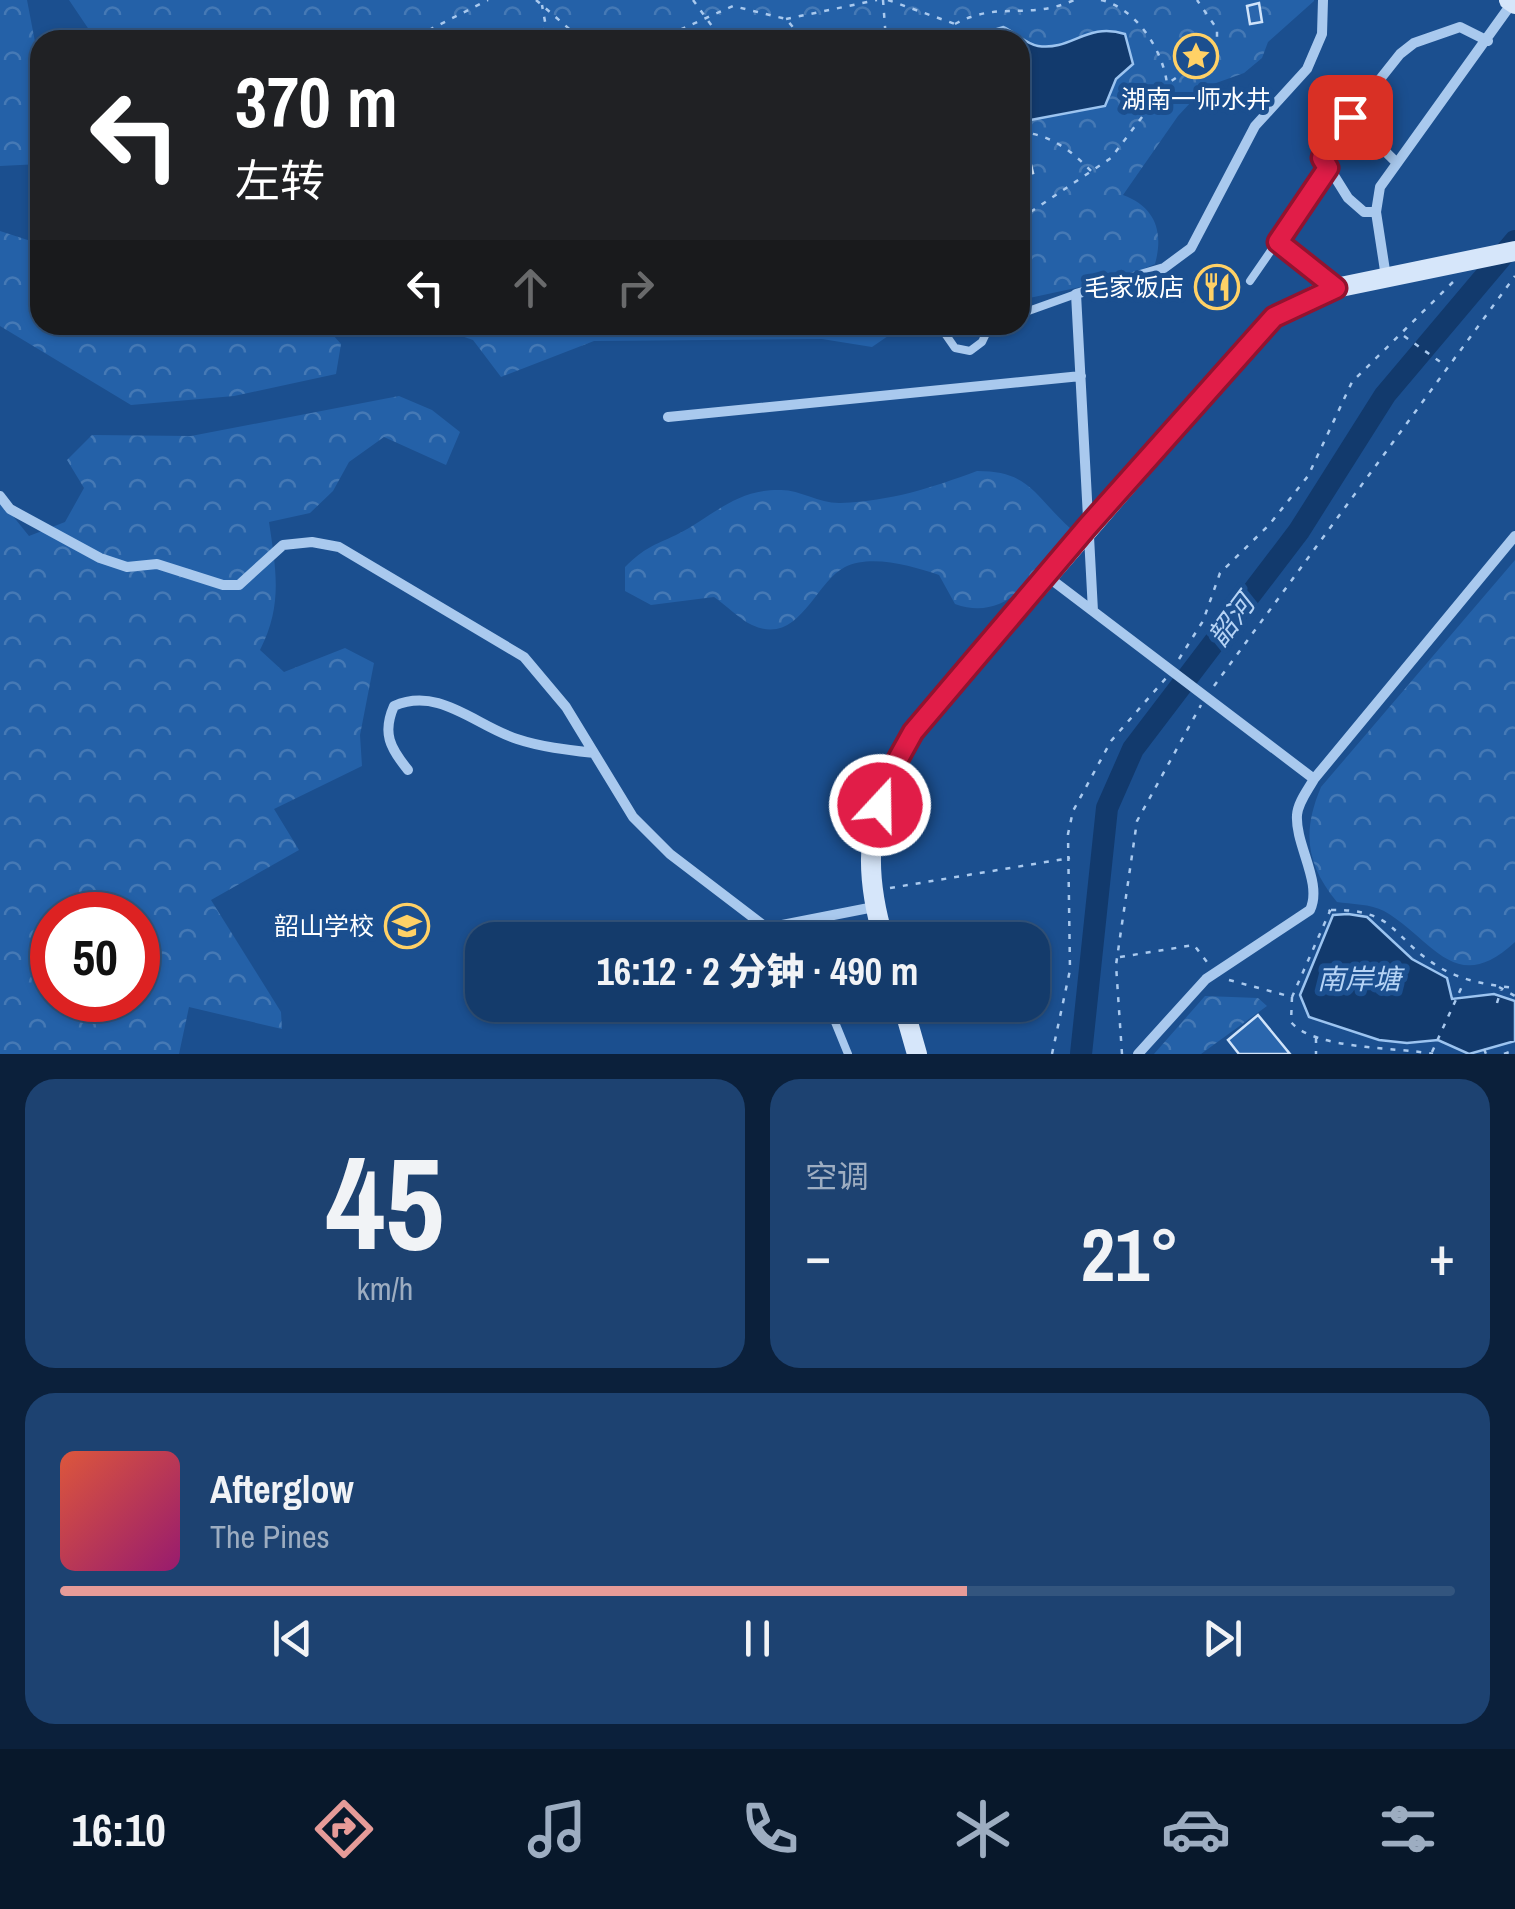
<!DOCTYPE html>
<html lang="zh">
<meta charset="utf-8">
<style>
body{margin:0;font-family:"Archivo Narrow","Noto Sans SC",sans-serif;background:#1d4271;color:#f1f3f6;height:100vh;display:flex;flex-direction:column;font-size:38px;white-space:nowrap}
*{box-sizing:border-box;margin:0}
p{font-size:32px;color:#9dadc1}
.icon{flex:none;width:55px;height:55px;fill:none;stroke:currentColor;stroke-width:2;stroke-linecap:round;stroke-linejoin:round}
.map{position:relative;height:1054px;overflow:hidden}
.panel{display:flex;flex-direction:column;gap:25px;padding:25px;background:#0b203b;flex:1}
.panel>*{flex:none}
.banner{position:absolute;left:30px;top:30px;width:1000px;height:305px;border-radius:30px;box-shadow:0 2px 8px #0004,0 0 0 2px #33557e;background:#202124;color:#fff;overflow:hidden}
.speed{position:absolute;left:30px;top:892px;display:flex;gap:20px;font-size:50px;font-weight:700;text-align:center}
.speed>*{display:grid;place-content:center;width:130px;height:130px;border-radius:50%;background:#143b6b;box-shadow:0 2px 8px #0004,0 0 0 2px #33557e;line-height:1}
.speed .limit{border:15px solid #d22;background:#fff;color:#111}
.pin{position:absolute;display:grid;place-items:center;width:85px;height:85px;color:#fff;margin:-42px;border-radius:20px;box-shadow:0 5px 15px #0006}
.me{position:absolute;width:110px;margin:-55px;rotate:21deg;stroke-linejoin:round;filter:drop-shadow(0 0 8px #0008)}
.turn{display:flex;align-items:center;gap:35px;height:210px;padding:0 40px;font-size:45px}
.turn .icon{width:130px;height:130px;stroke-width:2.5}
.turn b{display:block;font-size:70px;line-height:85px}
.lanes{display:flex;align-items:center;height:95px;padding:0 40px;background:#0003;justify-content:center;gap:50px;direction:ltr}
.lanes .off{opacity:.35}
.big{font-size:75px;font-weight:800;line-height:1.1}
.panel .widget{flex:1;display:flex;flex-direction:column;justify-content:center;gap:15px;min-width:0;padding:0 35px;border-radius:30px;background:#1d4271}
.panel .dial{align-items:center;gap:0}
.dial b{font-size:130px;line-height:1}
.song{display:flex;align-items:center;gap:30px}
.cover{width:120px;height:120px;border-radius:15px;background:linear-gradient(135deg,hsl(10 70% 55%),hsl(320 70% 35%))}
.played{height:10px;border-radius:5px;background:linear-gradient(90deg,#e69b98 65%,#33557e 65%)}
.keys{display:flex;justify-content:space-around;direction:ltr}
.heat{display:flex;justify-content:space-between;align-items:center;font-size:55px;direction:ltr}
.panel .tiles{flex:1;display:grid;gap:25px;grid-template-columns:1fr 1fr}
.widget:last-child{grid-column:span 2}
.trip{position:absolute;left:465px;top:922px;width:585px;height:100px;border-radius:30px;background:#143b6b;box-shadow:0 2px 8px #0004,0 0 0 2px #33557e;font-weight:800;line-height:100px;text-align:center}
.dock{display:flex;height:160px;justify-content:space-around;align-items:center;background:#08182b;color:#9dadc1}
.dock .icon{width:70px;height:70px}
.dock .on{color:#e69b98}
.dock b{font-size:45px;color:#f1f3f6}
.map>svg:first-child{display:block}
.forest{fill:url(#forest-crowns);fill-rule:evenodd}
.water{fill:#123a6d;stroke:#9cc4f0;stroke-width:2.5}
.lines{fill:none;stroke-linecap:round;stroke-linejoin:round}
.river{stroke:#123a6d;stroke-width:22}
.building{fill:#2a66ad;stroke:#cfe3fa;stroke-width:2.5}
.path{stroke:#a9c9ee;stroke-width:2.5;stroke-dasharray:5 8;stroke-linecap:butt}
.lane{stroke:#a9c9ee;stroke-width:8}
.street{stroke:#a9c9ee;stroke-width:10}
.secondary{stroke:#d6e6fa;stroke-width:20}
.route-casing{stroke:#92132f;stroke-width:25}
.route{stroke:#e11d48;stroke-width:18}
.labels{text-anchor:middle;stroke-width:10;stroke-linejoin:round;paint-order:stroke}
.poi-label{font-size:25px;fill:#fff;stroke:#1b4f8f;text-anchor:end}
.water-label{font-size:28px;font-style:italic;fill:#b5d3f5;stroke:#1b4f8f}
</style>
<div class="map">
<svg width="1515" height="1054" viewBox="0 0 1515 1054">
<defs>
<pattern id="forest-crowns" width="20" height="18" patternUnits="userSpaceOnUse" patternTransform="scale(2.5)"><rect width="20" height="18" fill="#2461a8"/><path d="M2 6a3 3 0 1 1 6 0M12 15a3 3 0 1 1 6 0" fill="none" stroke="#4579b5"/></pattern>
</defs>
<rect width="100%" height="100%" fill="#1b4f8f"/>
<path class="forest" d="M0 0H27L40 68V164L0 166Z
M69 0H1314V1L1268 42 1262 58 1244 73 1205 87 1178 116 1123 195C1155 207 1164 231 1155 264L1122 278 1020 300V40H96Z
M0 231 40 244V325H324L341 344 336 374 234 396 131 405 0 326Z
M430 325H904L872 347 822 339 594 341 501 377 473 340Z
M399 396 432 410 460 432 446 465 384 437 349 462 333 491 310 513 269 522C276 570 283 605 260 650L284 672 345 648 374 663 360 735 362 766 274 809 299 850 211 900 281 1012 282 1029 189 1007 179 1054H0V500L29 536 65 522 84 488 67 460 92 435 191 436ZM52 915H138V1000H52Z
M977 471C1031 471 1034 496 1071 529 1067 546 1055 555 1044 568 1018 595 994 618 955 604L939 575C912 566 872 554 845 567 814 583 799 647 752 625 739 619 726 605 714 597L651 605 625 591V567C647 546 651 547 676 535 714 516 735 489 781 490 801 490 820 504 841 503 891 501 931 488 977 471Z
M1515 560V942C1455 998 1433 939 1384 911 1371 904 1351 904 1337 902 1306 864 1302 832 1321 787Z
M1205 996 1258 998 1267 1006 1201 1054H1154Z"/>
<path class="water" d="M1003 27C1015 32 1026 44 1038 46 1072 51 1086 22 1125 34L1133 64 1116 79 1105 106 1020 122V40H980L984 33Z
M1348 914 1367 917 1412 959 1447 978 1452 999 1494 994 1515 1001V1041L1469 1054 1438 1040 1407 1043 1379 1040 1309 1017 1300 995 1333 915Z"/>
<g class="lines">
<path class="river" d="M1081 1054 1107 808 1133 749 1299 531 1385 395 1515 241"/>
</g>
<path class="building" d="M1259 3 1262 22 1250 24 1247 6Z
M1020 136H1024L1033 173 1020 176Z
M1258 1015 1290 1054H1239L1228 1040Z"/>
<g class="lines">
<path class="path" d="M536 0 582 40
M693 0 722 40
M883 0 886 40
M888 0 955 24 948 40
M1101 0C1136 8 1163 50 1167 84
M786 19 877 0
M955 24C999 0 1028 21 1074 0
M429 30 488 0
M530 40 546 27 542 5
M657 40 733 6 786 19 804 40
M1020 132C1050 134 1072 151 1092 172
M1020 219 1111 158 1167 84 1205 58 1217 39V29L1197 0
M1404 336 1446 366
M1179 659 1203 621 1220 573 1269 525 1308 476 1352 382 1455 280
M1214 686 1515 276
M890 888 1070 858
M1331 910C1397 909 1391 938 1439 967 1462 981 1489 985 1515 988
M1120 957 1194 945 1207 962
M1229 980 1292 997 1330 911 1324 908
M1499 987 1515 996
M1292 997 1291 1022C1314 1050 1398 1047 1433 1054
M1497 1003 1501 990
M1316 1038V1054
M1484 1049 1486 1054
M1432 1052 1464 982
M1052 1054 1070 970 1068 834 1073 811 1111 741 1166 678
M1122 1054 1116 965 1137 821 1201 705
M1504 1054 1515 1050"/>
<path class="lane" d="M1278 242 1333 286
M1250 281 1328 168
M1020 314 1076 294
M939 325 955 348 970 351 982 342 990 325
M767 928 777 940
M828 1005 848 1054"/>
<path class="street" d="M1350 117 1325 147 1323 158 1348 198 1364 212H1376
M1397 163 1350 117 1400 54 1414 43 1460 27 1488 41
M1386 277 1376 212 1380 187 1512 3
M668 417 1081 376
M0 496 10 509 100 558 127 567 157 564 223 585H239L283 545 312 542 339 547 524 657 566 707 633 817 670 854 767 928 874 907
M1048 577 1314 779
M1093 611 1076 294 1164 268 1191 248 1255 126 1307 69 1322 34 1323 0
M408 770C390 748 382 733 394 706 439 686 476 726 517 739 541 747 568 750 594 753
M1138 1054 1206 979 1310 910C1323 883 1295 845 1297 815 1298 802 1308 790 1314 779L1515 536"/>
<path class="secondary" d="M1509 0 1515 4
M884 940C859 857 870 806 913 732L1273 317 1326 290 1515 251
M903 1005 917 1054"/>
</g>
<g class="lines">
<defs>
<path id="route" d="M880 805 888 777 913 732 1087 527 1274 317 1336 288 1278 242 1328 168 1322 158 1325 147 1350 117"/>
</defs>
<use href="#route" class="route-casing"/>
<use href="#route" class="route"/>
</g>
<defs>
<symbol id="sight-ring" viewBox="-11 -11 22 22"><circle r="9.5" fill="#1b4f8f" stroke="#ffd166" stroke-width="1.5"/><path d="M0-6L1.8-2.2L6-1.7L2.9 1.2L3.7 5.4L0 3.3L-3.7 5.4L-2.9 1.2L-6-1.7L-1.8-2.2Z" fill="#ffd166"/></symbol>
<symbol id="restaurant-ring" viewBox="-11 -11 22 22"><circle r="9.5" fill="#1b4f8f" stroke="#ffd166" stroke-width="1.5"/><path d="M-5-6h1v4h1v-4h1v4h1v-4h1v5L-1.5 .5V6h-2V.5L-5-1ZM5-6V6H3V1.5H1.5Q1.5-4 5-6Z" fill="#ffd166"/></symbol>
<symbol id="school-ring" viewBox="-11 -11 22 22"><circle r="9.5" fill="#1b4f8f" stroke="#ffd166" stroke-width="1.5"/><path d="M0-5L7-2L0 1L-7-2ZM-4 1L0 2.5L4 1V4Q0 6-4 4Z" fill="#ffd166"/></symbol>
</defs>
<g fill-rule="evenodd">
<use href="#sight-ring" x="1171" y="31" width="50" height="50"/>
<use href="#restaurant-ring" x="1192" y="262" width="50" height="50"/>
<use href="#school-ring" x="382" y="901" width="50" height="50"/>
</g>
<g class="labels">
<g class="poi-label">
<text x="1196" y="108" text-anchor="middle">湖南一师水井</text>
<text x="1184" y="296">毛家饭店</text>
<text x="374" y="935">韶山学校</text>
</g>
<g class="water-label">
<text transform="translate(1231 620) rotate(-53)" y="10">韶河</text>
<text x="1359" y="989">南岸塘</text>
</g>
</g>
</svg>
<div class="speed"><div class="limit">50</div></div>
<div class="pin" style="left:1350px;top:117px;background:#d93025"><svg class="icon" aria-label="arrive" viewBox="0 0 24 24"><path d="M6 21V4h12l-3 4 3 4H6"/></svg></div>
<svg class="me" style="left:880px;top:805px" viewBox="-20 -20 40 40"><circle r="17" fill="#e11d48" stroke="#fff" stroke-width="3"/><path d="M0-11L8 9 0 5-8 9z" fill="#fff"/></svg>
<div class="trip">16:12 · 2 分钟 · 490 m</div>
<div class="banner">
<div class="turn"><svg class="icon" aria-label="left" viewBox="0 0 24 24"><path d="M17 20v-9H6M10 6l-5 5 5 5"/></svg><div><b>370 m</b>左转</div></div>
<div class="lanes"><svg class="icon" aria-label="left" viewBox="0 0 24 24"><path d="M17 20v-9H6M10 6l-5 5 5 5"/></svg><svg class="icon off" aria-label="ahead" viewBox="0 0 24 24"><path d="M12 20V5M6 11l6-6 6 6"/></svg><svg class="icon off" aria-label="right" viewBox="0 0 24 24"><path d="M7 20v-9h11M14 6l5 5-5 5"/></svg></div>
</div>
</div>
<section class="panel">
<div class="tiles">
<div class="widget dial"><b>45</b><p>km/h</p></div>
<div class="widget"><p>空调</p>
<div class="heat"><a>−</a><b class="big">21°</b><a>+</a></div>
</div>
<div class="widget">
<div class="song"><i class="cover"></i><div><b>Afterglow</b><p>The Pines</p></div></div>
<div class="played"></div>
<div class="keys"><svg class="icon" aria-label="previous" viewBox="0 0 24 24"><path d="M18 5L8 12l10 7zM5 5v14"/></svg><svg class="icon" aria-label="pause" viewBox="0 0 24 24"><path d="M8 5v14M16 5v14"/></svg><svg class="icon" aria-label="next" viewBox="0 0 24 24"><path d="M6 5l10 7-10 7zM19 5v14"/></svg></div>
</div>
</div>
</section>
<nav class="dock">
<b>16:10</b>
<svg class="icon on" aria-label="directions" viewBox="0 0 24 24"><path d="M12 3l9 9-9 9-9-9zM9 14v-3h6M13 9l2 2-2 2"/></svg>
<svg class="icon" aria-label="music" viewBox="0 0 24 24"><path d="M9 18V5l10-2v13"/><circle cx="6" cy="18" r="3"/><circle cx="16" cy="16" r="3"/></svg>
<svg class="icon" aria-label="phone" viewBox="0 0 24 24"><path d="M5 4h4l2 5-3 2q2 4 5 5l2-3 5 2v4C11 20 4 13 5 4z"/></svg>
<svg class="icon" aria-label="climate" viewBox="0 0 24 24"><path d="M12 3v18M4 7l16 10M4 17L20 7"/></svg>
<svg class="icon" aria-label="car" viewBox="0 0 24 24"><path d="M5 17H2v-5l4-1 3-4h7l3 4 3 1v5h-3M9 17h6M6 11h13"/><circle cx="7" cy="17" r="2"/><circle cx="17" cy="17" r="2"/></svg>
<svg class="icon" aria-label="filters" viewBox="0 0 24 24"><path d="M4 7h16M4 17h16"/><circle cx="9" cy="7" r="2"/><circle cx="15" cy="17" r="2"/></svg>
</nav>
